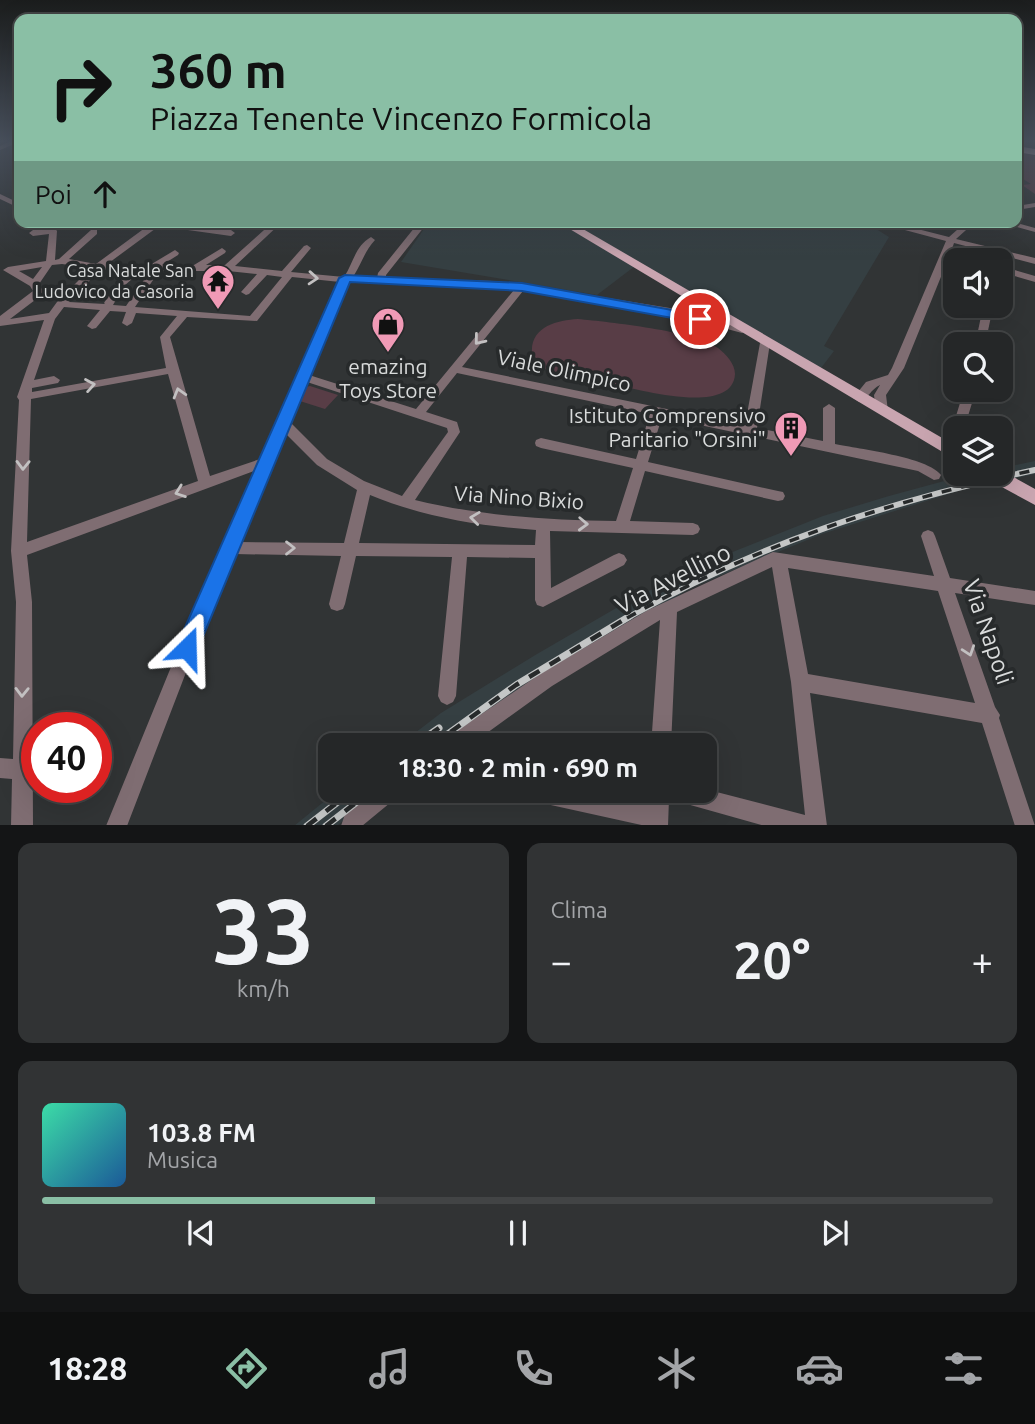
<!DOCTYPE html>
<html lang="it">
<meta charset="utf-8">
<style>
body{margin:0;font-family:Ubuntu,sans-serif;background:#313334;color:#f1f3f6;height:100vh;display:flex;flex-direction:column;font-size:26px;white-space:nowrap}
*{box-sizing:border-box;margin:0}
p{font-size:23px;color:#a3a5a8}
.icon{flex:none;width:38px;height:38px;fill:none;stroke:currentColor;stroke-width:2;stroke-linecap:round;stroke-linejoin:round}
.map{position:relative;height:825px;overflow:hidden}
.panel{display:flex;flex-direction:column;gap:18px;padding:18px;background:#141516;flex:1}
.panel>*{flex:none}
.top-card{position:absolute;left:14px;top:14px;width:1008px;height:214px;border-radius:14px;box-shadow:0 7px 28px #0002,0 0 0 2px #424445;background:#8abfa5;color:#111;overflow:hidden}
.fabs{position:absolute;left:943px;top:248px;display:grid;gap:14px}
.fabs a{display:grid;place-items:center;width:70px;height:70px;border-radius:14px;background:#252728;box-shadow:0 7px 28px #0002,0 0 0 2px #424445;font-size:35px}
.speed{position:absolute;left:21px;top:712px;display:flex;gap:14px;font-size:35px;font-weight:700;text-align:center}
.speed>*{display:grid;place-content:center;width:91px;height:91px;border-radius:50%;background:#252728;box-shadow:0 7px 28px #0002,0 0 0 2px #424445;line-height:1}
.speed .limit{border:10px solid #d22;background:#fff;color:#111}
.pin{position:absolute;display:grid;place-items:center;width:60px;height:60px;color:#fff;margin:-30px;border:4px solid #fff;border-radius:50%;box-shadow:0 2px 7px #0007}
.me{position:absolute;width:77px;margin:-38px;rotate:22deg;stroke-linejoin:round;filter:drop-shadow(0 0 5px #0008)}
.turn{display:flex;align-items:center;gap:24px;height:147px;padding:0 21px;font-size:32px}
.turn .icon{width:91px;height:91px;stroke-width:2.5}
.turn b{display:block;font-size:49px;line-height:60px}
.then{display:flex;align-items:center;height:66px;padding:0 21px;background:#0003;gap:14px;font-size:26px}
.big{font-size:52px;font-weight:600;line-height:1.1}
.panel .card{flex:1;display:flex;flex-direction:column;justify-content:center;gap:10px;min-width:0;padding:0 24px;border-radius:14px;background:#313334}
.panel .dial{align-items:center;gap:0}
.dial b{font-size:91px;line-height:1}
.song{display:flex;align-items:center;gap:21px}
.cover{width:84px;height:84px;border-radius:10px;background:linear-gradient(135deg,hsl(160 70% 55%),hsl(210 70% 35%))}
.played{height:7px;border-radius:4px;background:linear-gradient(90deg,#8abfa5 35%,#424445 35%)}
.keys{display:flex;justify-content:space-around;direction:ltr}
.heat{display:flex;justify-content:space-between;align-items:center;font-size:38px;direction:ltr}
.panel .tiles{flex:1;display:grid;gap:18px;grid-template-columns:1fr 1fr}
.card:last-child{grid-column:span 2}
.trip{position:absolute;left:318px;top:733px;width:399px;height:70px;border-radius:14px;background:#252728;box-shadow:0 7px 28px #0002,0 0 0 2px #424445;font-weight:600;line-height:70px;text-align:center}
.dock{display:flex;height:112px;justify-content:space-around;align-items:center;background:#0f1010;color:#a3a5a8}
.dock .icon{width:49px;height:49px}
.dock .selected{color:#8abfa5}
.dock b{font-size:32px;color:#f1f3f6}
.map>svg:first-child{display:block}
.built{fill:#353f42}
.green{fill:#583d46}
.lines{fill:none;stroke-linecap:round;stroke-linejoin:round}
.minor{fill:#7f6d72;fill-rule:evenodd}
.major{fill:#c9a5b0;fill-rule:evenodd}
.highway{fill:#e7bbc8;fill-rule:evenodd}
.rail-far1-casing{stroke:#c4c6c6;stroke-width:6}
.rail-casing{stroke:#c4c6c6;stroke-width:7}
.rail-far1{stroke:#272a2b;stroke-width:3.5;stroke-dasharray:10;stroke-linecap:butt}
.rail{stroke:#272a2b;stroke-width:4.5;stroke-dasharray:12;stroke-linecap:butt}
.oneway{stroke:#c2c0c1}
.route{fill:#1a73e8;stroke:#114b97;stroke-width:2}
.labels{text-anchor:middle;stroke-width:7;stroke-linejoin:round;paint-order:stroke}
.far-poi-label{font-size:18px;fill:#d9dbdb;stroke:#272a2b;text-anchor:end}
.poi-label{font-size:21px;fill:#d9dbdb;stroke:#272a2b}
.street-label{font-size:21px;fill:#d9dbdb;stroke:#272a2b}
.near-street-label{font-size:24px;fill:#d9dbdb;stroke:#272a2b}
</style>
<div class="map">
<svg width="1035" height="826" viewBox="0 0 1035 826">
<rect width="100%" height="100%" fill="#313435"/>
<path class="built" d="M429 222H865L889 237 824 346 834 351 821 368 639 263 597 295 401 262Z
M1035 461V474L961 490 822 534 690 588 445 745 398 746 441 713 537 654 630 600 715 559 823 516 889 496 970 474H1001V468Z
M337 791H382L338 825 294 826Z"/>
<path class="green" d="M1017 150 1035 156V194L1022 185 1031 184 1017 175Z
M578 319C609 322 695 331 718 348 726 354 735 364 735 374 733 417 636 389 613 384 592 380 564 379 545 369L532 353C530 327 557 320 578 319Z
M310 386 338 395 325 409 303 402 300 401 306 387Z"/>
<g class="lines">
<path class="minor" d="M13 140H19V142L0 150V146Z
M0 194 19 203V208L0 199Z
M1035 203V207L1017 210V206Z
M42 222H50L57 231 55 260 59 259 91 230H97V234L69 259 96 264 153 222H170L231 230 235 233 231 236 159 226 106 265H150L175 250 179 253 178 255 162 265H194L222 248 226 251 225 253 206 265H225L273 222H282L235 266 282 271 304 246 307 245 311 248 291 272 344 277C354 262 355 246 371 237L375 240C364 252 362 263 353 277L377 278 378 273 419 222H428L386 275V278L494 281 521 284 676 309 746 328 747 330 742 333 675 315 523 291 462 367 745 425 760 343 765 340 770 343 757 428 823 441V408L829 404 835 408V444C859 449 928 457 941 475L939 479 934 480 918 471 662 417 648 462 778 491 783 492 785 496 783 500 778 501 645 471 630 521 693 523 698 525 700 529 698 533 693 535 550 531 551 588 614 555 619 553 624 555 627 560 624 565 543 607 537 605 535 600V558L467 557 456 696 453 702 447 705 441 702 438 696 452 557 356 556 345 604 343 609 337 611 331 609 329 604 341 556 235 554 205 623 127 826H106L189 623 257 470 27 555 32 602 33 826H11L12 779 0 778V758L13 759 16 602 11 551 19 400 17 397 44 320 0 326V316L33 291 30 286 3 270 8 267 46 261 49 234 33 236 29 233 33 230 47 229ZM62 264 91 268 57 302 49 313 10 319 39 297 43 291 39 284 52 265ZM42 267 33 279 19 271ZM100 270 130 271 117 282 104 303 105 304 69 302ZM141 271H150L126 306 113 305 124 286ZM159 271H228L257 274 241 292 246 295 249 294 267 275 282 277 250 316 135 307ZM292 277 340 282 331 295 263 458 210 476 170 337 187 317 257 321ZM349 282 494 287 514 290 416 409 309 375 341 295ZM64 307 100 310 87 326 92 329 96 328 110 311 126 312 122 323 127 326 132 323 136 313 177 316 160 337 166 368 32 392V388L58 383 60 380 54 376 34 380 55 319ZM457 373 650 414 636 459 541 438 536 440 535 443 536 446 541 448 633 468 616 521C548 520 481 516 415 500L460 432 457 422 426 412ZM168 374 198 481 27 542 31 399ZM307 382 447 428 448 432 402 496 364 481 327 459 291 423ZM286 434 317 465 357 490 344 543 240 542ZM370 495C424 517 478 526 536 530L535 545 359 543Z
M223 222H239V223L235 225Z
M875 222H890L949 237 966 222H975L956 239 1035 258V264L954 243 951 252 976 261H962L949 257 904 368 886 395 888 411 882 415 876 411 874 395 880 385C871 389 868 399 859 402L853 398 866 382 888 375 892 368 946 241Z
M998 222H1013L1035 228V232Z
M1001 266 1035 276V282L1001 272Z
M983 307H993L985 345H975Z
M964 390H976L964 429H956V433L952 429Z
M928 530 933 532 935 536 950 578 1035 591V605L955 593 995 707 1000 715 999 718 1035 826H1015L982 723 810 693 827 826H765L669 799 668 826H646L519 798 516 791H578L648 805 649 791H705V789L805 815 791 682 772 567 677 612 671 746H651L660 620 552 686 469 746H443L445 739 540 674 648 610 773 552 934 576 921 536 923 532ZM788 568 938 591 975 703 808 674Z
M372 791H399L396 798 362 826H341L346 811Z"/>
<path class="major" d="M558 222H571L956 446V460Z
M1001 470 1035 489V505L987 479 984 474H1001Z"/>
<path class="highway" d="M1017 146 1035 149V155L1017 152Z"/>
<defs>
<path id="rail-far1" d="M627 618C761 543 886 502 1035 470"/>
<path id="rail" d="M413 746 439 728
M431 746 516 685 630 616
M307 826 352 791
M326 826 371 791"/>
</defs>
<use href="#rail-far1" class="rail-far1-casing"/>
<use href="#rail" class="rail-casing"/>
<use href="#rail-far1" class="rail-far1"/>
<use href="#rail" class="rail"/>
</g>
<defs><path id="oneway-chevron" d="M-2-3.5L2.5 0L-2 3.5" fill="none" stroke-width="1.6" stroke-linecap="round" stroke-linejoin="round" transform="scale(1.75)"/></defs>
<g class="oneway">
<use href="#oneway-chevron" transform="translate(313 278) rotate(4)"/>
<use href="#oneway-chevron" transform="translate(479 340) rotate(129)"/>
<use href="#oneway-chevron" transform="translate(90 385) rotate(-10)"/>
<use href="#oneway-chevron" transform="translate(179 393) rotate(-106)"/>
<use href="#oneway-chevron" transform="translate(23 465) rotate(91)"/>
<use href="#oneway-chevron" transform="translate(180 492) rotate(160)"/>
<use href="#oneway-chevron" transform="translate(475 518) rotate(-173)"/>
<use href="#oneway-chevron" transform="translate(583 524) rotate(2)"/>
<use href="#oneway-chevron" transform="translate(290 548)"/>
<use href="#oneway-chevron" transform="translate(969 651) rotate(71)"/>
<use href="#oneway-chevron" transform="translate(22 692) rotate(91)"/>
</g>
<linearGradient id="sky" x2="0" y2="1"><stop stop-color="#1b1d1d"/><stop offset="0.55" stop-color="#48505c"/><stop offset="1" stop-color="#48505c" stop-opacity="0"/></linearGradient>
<rect width="1035" height="256" fill="url(#sky)"/>
<path class="route" d="M345 275 522 283 700 315 706 319 700 323 522 291 350 282 195 656 187 659 179 656 176 648 179 641 339 278Z"/>
<defs>
<symbol id="temple-pin" viewBox="-11 -11 22 30"><path d="M0 17L-7.5 6A9.5 9.5 0 1 1 7.5 6Z" fill="#f09ab6" stroke="#272a2b"/><path d="M0-6L5-2H3V0L6.5 2.5H4V6H1.5V3h-3V6H-4V2.5H-6.5L-3 0V-2H-5Z" fill="#111"/></symbol>
<symbol id="shop-pin" viewBox="-11 -11 22 30"><path d="M0 17L-7.5 6A9.5 9.5 0 1 1 7.5 6Z" fill="#f09ab6" stroke="#272a2b"/><path d="M-5-2.5h2.3a2.7 3.5 0 0 1 5.4 0H5L5.5 6h-11ZM-1.5-2.5h3a1.5 2.3 0 0 0-3 0Z" fill="#111"/></symbol>
<symbol id="building-pin" viewBox="-11 -11 22 30"><path d="M0 17L-7.5 6A9.5 9.5 0 1 1 7.5 6Z" fill="#f09ab6" stroke="#272a2b"/><path d="M-4-6H4V6H1V3H-1V6H-4ZM-2.5-4.3h1.7v1.8h-1.7ZM.8-4.3h1.7v1.8H.8ZM-2.5-1h1.7V.8h-1.7ZM.8-1h1.7V.8H.8Z" fill="#111"/></symbol>
</defs>
<g fill-rule="evenodd">
<use href="#temple-pin" x="199" y="262" width="38" height="52"/>
<use href="#shop-pin" x="369" y="305" width="38" height="52"/>
<use href="#building-pin" x="772" y="409" width="38" height="52"/>
</g>
<g class="labels">
<g class="far-poi-label">
<text x="194" y="277">Casa Natale San<tspan x="194" dy="21">Ludovico da Casoria</tspan></text>
</g>
<g class="poi-label">
<text x="388" y="374">emazing<tspan x="388" dy="24">Toys Store</tspan></text>
<text x="766" y="423" text-anchor="end">Istituto Comprensivo<tspan x="766" dy="24">Paritario "Orsini"</tspan></text>
</g>
<g class="street-label">
<text transform="translate(564 371) rotate(12)" y="7">Viale Olimpico</text>
<text transform="translate(519 498) rotate(4)" y="7">Via Nino Bixio</text>
</g>
<g class="near-street-label">
<text transform="translate(673 579) rotate(-27)" y="8">Via Avellino</text>
<text transform="translate(988 632) rotate(71)" y="8">Via Napoli</text>
</g>
</g>
</svg>
<div class="fabs">
<a><svg class="icon" aria-label="sound" viewBox="0 0 24 24"><path d="M4 9h4l5-4v14l-5-4H4zM17 9q2 3 0 6"/></svg></a>
<a><svg class="icon" aria-label="search" viewBox="0 0 24 24"><circle cx="10" cy="10" r="6"/><path d="M15 15l6 6"/></svg></a>
<a><svg class="icon" aria-label="layers" viewBox="0 0 24 24"><path d="M12 4l9 5-9 5-9-5zM3 14l9 5 9-5"/></svg></a>
</div>
<div class="speed"><div class="limit">40</div></div>
<div class="pin" style="left:700px;top:319px;background:#d93025"><svg class="icon" aria-label="arrive" viewBox="0 0 24 24"><path d="M6 21V4h12l-3 4 3 4H6"/></svg></div>
<svg class="me" style="left:187px;top:648px" viewBox="-20 -20 40 40"><path d="M0-17L14 15 0 8-14 15z" fill="#1a73e8" stroke="#fff" stroke-width="4"/></svg>
<div class="trip">18:30 · 2 min · 690 m</div>
<div class="top-card">
<div class="turn"><svg class="icon" aria-label="right" viewBox="0 0 24 24"><path d="M7 20v-9h11M14 6l5 5-5 5"/></svg><div><b>360 m</b>Piazza Tenente Vincenzo Formicola</div></div>
<div class="then">Poi<svg class="icon" aria-label="ahead" viewBox="0 0 24 24"><path d="M12 20V5M6 11l6-6 6 6"/></svg></div>
</div>
</div>
<section class="panel">
<div class="tiles">
<div class="card dial"><b>33</b><p>km/h</p></div>
<div class="card"><p>Clima</p>
<div class="heat"><a>−</a><b class="big">20°</b><a>+</a></div>
</div>
<div class="card">
<div class="song"><i class="cover"></i><div><b>103.8 FM</b><p>Musica</p></div></div>
<div class="played"></div>
<div class="keys"><svg class="icon" aria-label="previous" viewBox="0 0 24 24"><path d="M18 5L8 12l10 7zM5 5v14"/></svg><svg class="icon" aria-label="pause" viewBox="0 0 24 24"><path d="M8 5v14M16 5v14"/></svg><svg class="icon" aria-label="next" viewBox="0 0 24 24"><path d="M6 5l10 7-10 7zM19 5v14"/></svg></div>
</div>
</div>
</section>
<nav class="dock">
<b>18:28</b>
<svg class="icon selected" aria-label="directions" viewBox="0 0 24 24"><path d="M12 3l9 9-9 9-9-9zM9 14v-3h6M13 9l2 2-2 2"/></svg>
<svg class="icon" aria-label="music" viewBox="0 0 24 24"><path d="M9 18V5l10-2v13"/><circle cx="6" cy="18" r="3"/><circle cx="16" cy="16" r="3"/></svg>
<svg class="icon" aria-label="phone" viewBox="0 0 24 24"><path d="M5 4h4l2 5-3 2q2 4 5 5l2-3 5 2v4C11 20 4 13 5 4z"/></svg>
<svg class="icon" aria-label="climate" viewBox="0 0 24 24"><path d="M12 3v18M4 7l16 10M4 17L20 7"/></svg>
<svg class="icon" aria-label="car" viewBox="0 0 24 24"><path d="M5 17H2v-5l4-1 3-4h7l3 4 3 1v5h-3M9 17h6M6 11h13"/><circle cx="7" cy="17" r="2"/><circle cx="17" cy="17" r="2"/></svg>
<svg class="icon" aria-label="filters" viewBox="0 0 24 24"><path d="M4 7h16M4 17h16"/><circle cx="9" cy="7" r="2"/><circle cx="15" cy="17" r="2"/></svg>
</nav>
